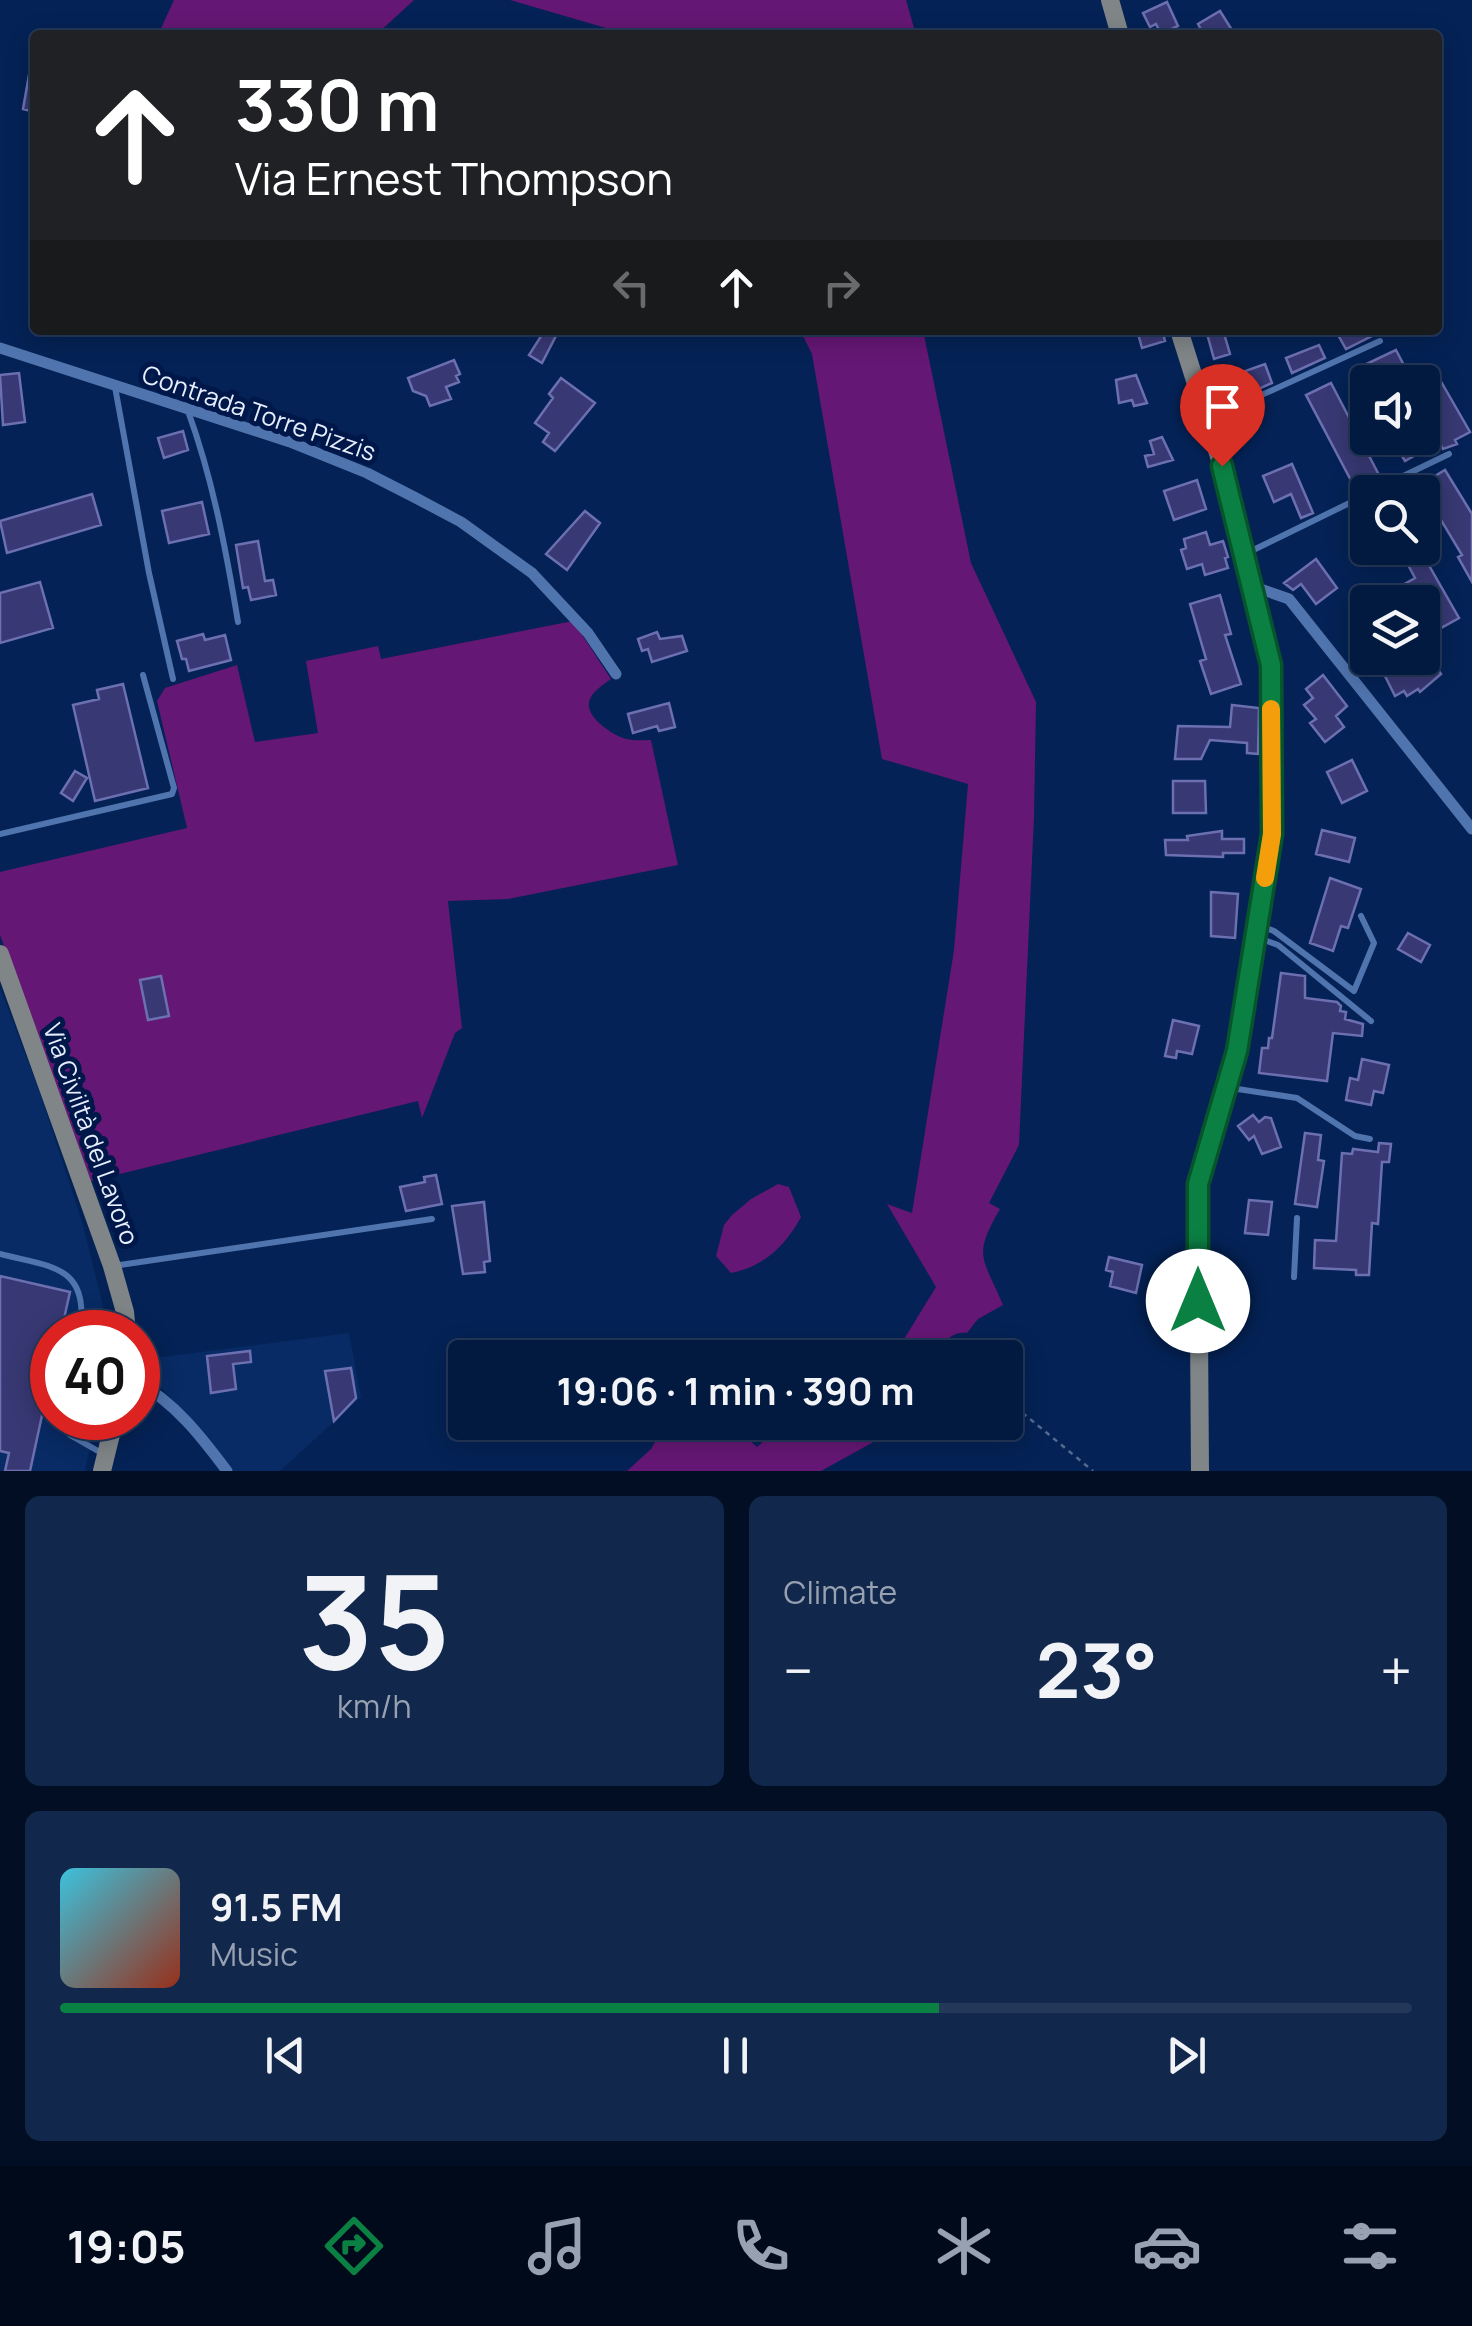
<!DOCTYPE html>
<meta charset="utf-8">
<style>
body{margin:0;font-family:Manrope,sans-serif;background:#11274b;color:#f1f3f6;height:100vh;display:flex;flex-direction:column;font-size:38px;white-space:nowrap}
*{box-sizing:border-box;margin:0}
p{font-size:32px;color:#97a1b1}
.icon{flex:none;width:55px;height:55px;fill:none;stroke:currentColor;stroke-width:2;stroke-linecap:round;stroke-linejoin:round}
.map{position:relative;height:1471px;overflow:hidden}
.details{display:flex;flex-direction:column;gap:25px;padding:25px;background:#020e23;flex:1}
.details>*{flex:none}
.top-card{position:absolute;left:30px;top:30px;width:1412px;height:305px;border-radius:10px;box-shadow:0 5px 25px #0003,0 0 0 2px #243859;background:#202124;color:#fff;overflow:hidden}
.tools{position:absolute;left:1350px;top:365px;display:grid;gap:20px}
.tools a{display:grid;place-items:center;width:90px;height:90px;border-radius:10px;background:#031a40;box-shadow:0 5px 25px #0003,0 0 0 2px #243859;font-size:50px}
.speed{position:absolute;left:30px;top:1310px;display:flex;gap:20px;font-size:50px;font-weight:700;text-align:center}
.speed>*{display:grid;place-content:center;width:130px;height:130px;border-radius:50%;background:#031a40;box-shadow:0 5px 25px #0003,0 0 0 2px #243859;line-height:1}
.speed .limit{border:15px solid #d22;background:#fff;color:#111}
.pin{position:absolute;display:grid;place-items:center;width:85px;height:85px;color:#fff;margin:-102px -42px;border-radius:50% 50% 50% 0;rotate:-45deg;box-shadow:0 0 10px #0007}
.pin .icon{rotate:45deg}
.me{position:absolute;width:110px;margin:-55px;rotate:0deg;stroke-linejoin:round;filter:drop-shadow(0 0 8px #0008)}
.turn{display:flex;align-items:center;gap:35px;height:210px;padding:0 40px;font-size:45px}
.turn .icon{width:130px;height:130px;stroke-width:2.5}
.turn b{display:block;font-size:70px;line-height:85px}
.lanes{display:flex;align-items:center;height:95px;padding:0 40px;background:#0003;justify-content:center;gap:50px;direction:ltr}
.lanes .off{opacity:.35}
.big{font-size:75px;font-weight:700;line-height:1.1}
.details .widget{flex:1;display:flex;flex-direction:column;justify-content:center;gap:15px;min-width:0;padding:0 35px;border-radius:15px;background:#11274b}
.details .dial{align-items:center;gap:0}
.dial b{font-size:130px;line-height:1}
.song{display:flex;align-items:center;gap:30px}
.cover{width:120px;height:120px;border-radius:15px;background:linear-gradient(135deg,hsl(190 70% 55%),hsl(10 70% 35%))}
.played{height:10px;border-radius:5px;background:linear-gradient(90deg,#0b8043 65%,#243859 65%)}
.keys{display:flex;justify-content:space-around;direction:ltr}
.heat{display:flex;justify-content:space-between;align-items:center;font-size:55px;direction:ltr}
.details .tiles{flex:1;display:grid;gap:25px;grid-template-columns:1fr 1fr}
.widget:last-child{grid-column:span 2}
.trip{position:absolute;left:448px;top:1340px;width:575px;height:100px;border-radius:10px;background:#031a40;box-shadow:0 5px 25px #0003,0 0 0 2px #243859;font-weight:700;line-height:100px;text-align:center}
.tabs{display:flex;height:160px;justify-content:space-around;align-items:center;background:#010a1a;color:#97a1b1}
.tabs .icon{width:70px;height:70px}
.tabs .on{color:#0b8043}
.tabs b{font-size:45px;color:#f1f3f6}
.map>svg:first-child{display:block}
.built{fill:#082b65}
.green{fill:#651775}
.building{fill:#383874;stroke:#6c70b1;stroke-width:2.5}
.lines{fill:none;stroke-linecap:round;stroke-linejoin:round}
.path{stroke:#546a90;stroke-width:2.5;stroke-dasharray:5 5;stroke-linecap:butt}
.lane{stroke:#5074ae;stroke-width:6}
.street{stroke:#5074ae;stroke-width:11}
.secondary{stroke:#808688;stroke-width:18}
.route-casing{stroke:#07532c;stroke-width:25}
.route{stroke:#0b8043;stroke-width:18}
.slow{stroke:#f59e0b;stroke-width:18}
.labels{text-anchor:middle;stroke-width:10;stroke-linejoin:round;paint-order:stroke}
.street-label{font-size:25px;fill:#e7effc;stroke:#00174a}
</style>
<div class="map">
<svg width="1472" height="1471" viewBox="0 0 1472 1471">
<rect width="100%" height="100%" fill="#042255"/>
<path class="built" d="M0 988 40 1093 83 1225 108 1326V1332H52V1418H97L85 1471H0Z
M349 1333 361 1397 280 1471H230L139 1360Z"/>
<path class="green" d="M174 0H414L376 35H158Z
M510 0H906L916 35H630Z
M800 330H923L971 563 1036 702 1034 817 1019 1145 989 1203 1000 1209C972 1257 983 1257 1003 1305L978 1319 967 1333C950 1331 942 1345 933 1357H893L936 1287 887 1204 912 1213 954 950 968 784 882 759 812 354Z
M573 621 611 679C603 685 591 692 589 702 586 718 614 736 627 739 634 741 644 740 651 740L678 865 508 899 448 901 462 1028 455 1033 422 1118 418 1101 91 1181 0 935V872L187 828 157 701 165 688 237 665 255 742 318 733 306 661 378 646 381 659Z
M778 1184 789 1187 801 1217C785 1246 765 1266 731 1273L716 1256 724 1225 732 1215 751 1199Z
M666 1423H730L757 1447 785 1423H900L897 1429 821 1471H627L651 1449Z"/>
<path class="building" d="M1167 2 1178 26 1161 34 1156 24 1150 27 1143 13Z
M1220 11 1232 30 1223 35H1204L1198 24Z
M29 75 35 76V112L23 109Z
M545 330H559L542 363 529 355Z
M1137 330H1162L1165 341 1142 348Z
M1206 330H1223L1230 354 1214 359Z
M1351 330H1384L1346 349 1338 335Z
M1319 345 1325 358 1292 373 1286 358Z
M1396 350 1408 373 1389 382H1368L1360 367Z
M454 360 460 374 456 376 459 382 446 387 451 399 430 406 426 396 413 391 408 378Z
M1265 364 1272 383 1225 404 1217 381Z
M19 373 25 422 3 425 0 375Z
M1136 375 1147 403 1134 406 1132 400 1119 403 1116 380Z
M561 378 595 403 555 451 543 442 549 433 535 423 553 398 549 394Z
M1439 378 1470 432 1455 440 1457 444 1443 449 1422 411V387Z
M1331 383 1379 475 1355 488 1306 395Z
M183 431 188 450 164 458 158 438Z
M1162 437 1173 460 1148 467 1145 456 1154 454 1150 441Z
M1391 438H1410L1419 453 1405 461Z
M1292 464 1313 513 1301 518 1291 494 1274 502 1263 476Z
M1445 470 1472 514V582L1458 557 1462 555 1420 485Z
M1197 480 1206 509 1174 520 1164 491Z
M92 494 101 525 7 553 0 521Z
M202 502 209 534 169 543 162 511Z
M585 511 600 523 567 570 546 554Z
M1206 532 1210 545 1223 541 1228 557 1225 558 1228 568 1205 575 1202 564 1187 569 1181 550 1186 548 1184 539Z
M258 541 265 581 273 580 276 595 251 600 248 587 243 588 236 545Z
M1399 548H1419L1459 618 1432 633 1422 616V602H1410L1401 586 1415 578Z
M1316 559 1337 588 1316 604 1301 584 1293 590 1284 583Z
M40 582 53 628 0 643V593Z
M1220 595 1231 634 1225 635 1241 684 1211 694 1200 661 1206 659 1190 604Z
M657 632 660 639 682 636 687 651 652 662 648 649 642 651 638 639Z
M203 634 205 640 225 635 231 660 189 671 186 659H182L177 641Z
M1376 658H1405L1414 672 1432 661 1441 674 1420 692 1418 689 1407 696 1404 691 1395 696Z
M1323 675 1347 706 1336 716 1344 727 1325 742 1310 723 1316 719 1304 705 1313 698 1306 689Z
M123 684 148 788 95 801 73 705 99 699 97 690Z
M669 703 675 727 659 731 657 726 633 733 628 714Z
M1232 705 1259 708 1258 754 1247 753V743L1210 740 1201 759H1175L1178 726 1230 727Z
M1352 760 1367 791 1342 803 1327 772Z
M75 771 87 778 73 801 61 793Z
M1173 781H1205L1206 813H1173Z
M1322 830 1355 838 1349 862 1316 854Z
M1222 831V839H1244V853H1223V857L1166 855 1165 840H1188L1187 836Z
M1330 878 1361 889 1348 928 1341 926 1333 951 1310 943Z
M1211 892 1238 894 1235 938 1211 936Z
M1408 933 1430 945 1421 962 1398 949Z
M1281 973 1305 976V998L1337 1002 1341 1006 1340 1011 1346 1012 1345 1019 1363 1024 1362 1036 1333 1033 1327 1081 1259 1073 1262 1048H1268L1269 1038H1272Z
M161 976 169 1016 148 1020 140 980Z
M1173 1020 1199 1026 1192 1054 1177 1051 1176 1058 1165 1056Z
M1362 1059 1389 1065 1383 1093 1374 1091 1371 1105 1346 1100 1350 1078 1358 1080Z
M1253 1115 1259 1122 1265 1117 1271 1118 1281 1147 1262 1154 1254 1136 1249 1140 1238 1126Z
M1305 1133 1321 1135 1318 1160 1324 1161 1317 1207 1295 1204Z
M1379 1143 1391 1144 1389 1162H1382L1378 1224 1372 1223 1369 1275H1356V1270L1314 1268 1315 1240 1336 1241 1342 1153 1352 1154 1353 1149 1378 1152Z
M436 1175 442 1204 406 1211 400 1187 425 1182 424 1177Z
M1249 1200 1272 1202 1268 1235 1245 1233Z
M484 1202 490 1261 484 1262 485 1272 463 1274 452 1206Z
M1109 1257 1142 1265 1136 1293 1110 1286 1113 1272 1106 1270Z
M0 1276 70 1292 61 1332H52V1369L30 1471H5L9 1453 0 1451Z
M1155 1299 1179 1300V1324L1154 1323Z
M250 1351 251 1362 233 1364 236 1389 211 1393 207 1356Z
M351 1368 356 1398 334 1421 325 1371Z"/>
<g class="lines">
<path class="path" d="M1007 1400 1093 1471"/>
<path class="lane" d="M115 387 149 573 173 679
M188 411C213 480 226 550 238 622
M1209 419 1380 341
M1370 492 1449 454
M1245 554 1368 494
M0 834 172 794 174 788 143 675
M1258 925 1274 931 1354 991 1374 943 1361 916
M1256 937 1278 945 1371 1021
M1231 1088 1297 1098 1355 1136 1370 1139
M0 1254C51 1267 90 1265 80 1332
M113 1266 432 1219
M1294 1277 1297 1218
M65 1418 70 1435 105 1455"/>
<path class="street" d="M0 348 290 442 367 473 414 497 461 522 532 573 588 633 616 674
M1252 586 1289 599 1472 829
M138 1383C174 1401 203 1439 227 1471"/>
<path class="secondary" d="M1110 0 1120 35
M1179 330 1222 466 1271 665 1272 834 1237 1051 1198 1185 1200 1471
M0 954 112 1266 125 1312 127 1332
M102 1471 115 1418"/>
</g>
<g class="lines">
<defs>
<path id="route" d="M1198 1301V1184L1237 1051 1272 834 1271 665 1222 466"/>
</defs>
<use href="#route" class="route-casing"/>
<use href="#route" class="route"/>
<path class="slow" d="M1265 878 1272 834 1271 709"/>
</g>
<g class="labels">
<g class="street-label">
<text transform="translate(259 413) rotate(19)" y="9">Contrada Torre Pizzis</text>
<text transform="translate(91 1134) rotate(70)" y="9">Via Civiltà del Lavoro</text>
</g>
</g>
</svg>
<div class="tools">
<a><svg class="icon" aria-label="sound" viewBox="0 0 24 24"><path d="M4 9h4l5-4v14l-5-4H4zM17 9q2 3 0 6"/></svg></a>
<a><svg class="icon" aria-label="search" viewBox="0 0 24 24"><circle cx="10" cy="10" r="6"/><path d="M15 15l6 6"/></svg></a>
<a><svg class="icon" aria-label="layers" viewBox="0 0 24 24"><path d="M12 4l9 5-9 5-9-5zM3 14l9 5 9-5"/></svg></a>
</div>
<div class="speed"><div class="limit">40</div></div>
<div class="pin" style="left:1222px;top:466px;background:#d93025"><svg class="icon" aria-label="arrive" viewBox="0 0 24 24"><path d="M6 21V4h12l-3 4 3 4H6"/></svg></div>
<svg class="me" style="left:1198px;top:1301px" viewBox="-20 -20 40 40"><circle r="19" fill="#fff"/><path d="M0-13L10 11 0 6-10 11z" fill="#0b8043"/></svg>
<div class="trip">19:06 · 1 min · 390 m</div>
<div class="top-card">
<div class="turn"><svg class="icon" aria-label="ahead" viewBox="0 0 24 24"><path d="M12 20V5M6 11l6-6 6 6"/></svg><div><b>330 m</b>Via Ernest Thompson</div></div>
<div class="lanes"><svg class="icon off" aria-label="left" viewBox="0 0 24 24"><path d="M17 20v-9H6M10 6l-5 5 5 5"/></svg><svg class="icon" aria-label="ahead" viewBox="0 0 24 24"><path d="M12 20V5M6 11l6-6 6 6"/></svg><svg class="icon off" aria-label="right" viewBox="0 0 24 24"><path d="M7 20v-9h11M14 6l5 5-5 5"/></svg></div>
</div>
</div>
<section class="details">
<div class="tiles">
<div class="widget dial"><b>35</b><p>km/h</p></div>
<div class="widget"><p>Climate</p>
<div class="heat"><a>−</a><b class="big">23°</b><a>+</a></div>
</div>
<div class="widget">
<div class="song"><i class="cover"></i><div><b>91.5 FM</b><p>Music</p></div></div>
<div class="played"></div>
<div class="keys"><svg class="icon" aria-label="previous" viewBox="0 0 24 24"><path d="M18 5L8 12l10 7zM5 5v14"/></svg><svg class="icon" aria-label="pause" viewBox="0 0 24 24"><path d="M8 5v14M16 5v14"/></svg><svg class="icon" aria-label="next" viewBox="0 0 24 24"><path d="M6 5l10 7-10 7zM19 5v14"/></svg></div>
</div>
</div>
</section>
<nav class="tabs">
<b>19:05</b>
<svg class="icon on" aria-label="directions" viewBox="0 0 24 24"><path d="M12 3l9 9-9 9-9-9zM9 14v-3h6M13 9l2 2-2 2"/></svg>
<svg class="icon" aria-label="music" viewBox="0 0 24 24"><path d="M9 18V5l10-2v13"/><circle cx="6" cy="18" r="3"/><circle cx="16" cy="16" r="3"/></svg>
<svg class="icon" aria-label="phone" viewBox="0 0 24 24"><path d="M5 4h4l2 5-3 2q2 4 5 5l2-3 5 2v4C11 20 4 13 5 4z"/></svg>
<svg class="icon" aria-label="climate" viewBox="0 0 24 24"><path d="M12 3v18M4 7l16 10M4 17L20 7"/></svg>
<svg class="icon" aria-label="car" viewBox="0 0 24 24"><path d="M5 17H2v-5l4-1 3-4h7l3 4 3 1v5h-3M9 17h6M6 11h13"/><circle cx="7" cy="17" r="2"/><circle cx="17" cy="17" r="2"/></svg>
<svg class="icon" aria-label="filters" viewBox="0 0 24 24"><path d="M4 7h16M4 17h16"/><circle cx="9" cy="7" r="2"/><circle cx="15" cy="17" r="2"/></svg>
</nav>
